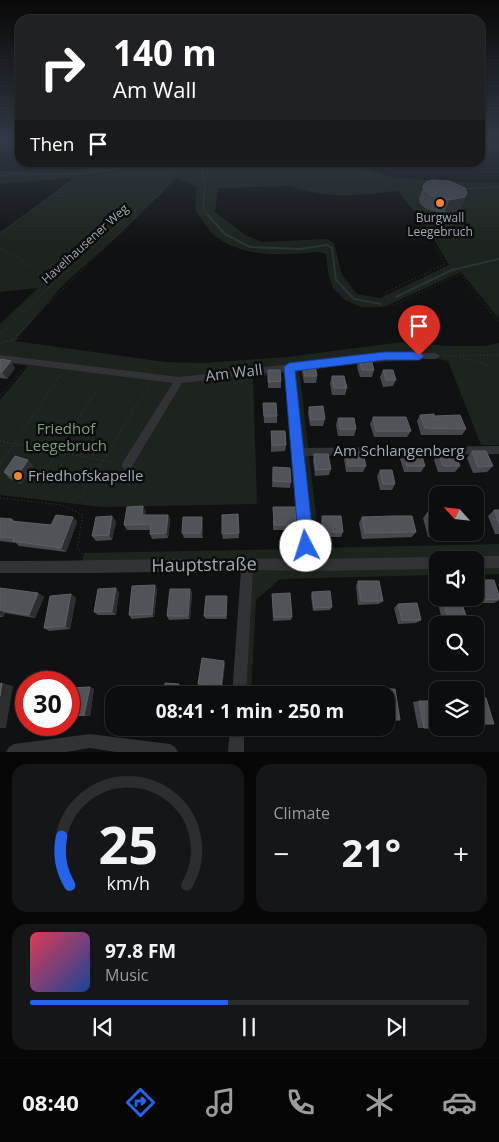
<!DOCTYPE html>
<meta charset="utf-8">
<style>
body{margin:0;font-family:"Open Sans",sans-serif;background:#151617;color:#f1f3f6;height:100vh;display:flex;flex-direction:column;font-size:19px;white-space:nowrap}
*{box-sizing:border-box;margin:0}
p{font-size:16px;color:#9a9c9e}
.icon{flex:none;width:28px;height:28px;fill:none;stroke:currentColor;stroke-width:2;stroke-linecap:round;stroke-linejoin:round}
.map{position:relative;height:752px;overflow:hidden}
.panel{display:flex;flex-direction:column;gap:12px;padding:12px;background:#070708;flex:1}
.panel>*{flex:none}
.guide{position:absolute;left:15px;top:15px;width:470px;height:152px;border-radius:15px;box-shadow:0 1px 4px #0004,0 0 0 1px #2c2d2e;background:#202124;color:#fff;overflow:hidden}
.needle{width:32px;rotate:297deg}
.buttons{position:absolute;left:429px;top:486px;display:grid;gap:10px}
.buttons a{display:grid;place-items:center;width:55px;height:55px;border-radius:10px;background:#0c0d0e;box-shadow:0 1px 4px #0004,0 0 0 1px #2c2d2e;font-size:25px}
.speed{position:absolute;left:15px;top:671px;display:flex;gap:10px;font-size:25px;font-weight:700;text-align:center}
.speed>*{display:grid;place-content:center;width:65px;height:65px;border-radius:50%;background:#0c0d0e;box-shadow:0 1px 4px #0004,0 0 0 1px #2c2d2e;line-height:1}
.speed .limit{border:8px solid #d22;background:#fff;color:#111}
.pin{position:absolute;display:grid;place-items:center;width:42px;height:42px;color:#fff;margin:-51px -21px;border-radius:50% 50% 50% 0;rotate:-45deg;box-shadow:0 0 5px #0007}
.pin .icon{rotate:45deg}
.me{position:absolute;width:55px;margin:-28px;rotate:355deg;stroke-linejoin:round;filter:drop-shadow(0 0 4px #0008)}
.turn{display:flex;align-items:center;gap:18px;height:105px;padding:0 15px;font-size:22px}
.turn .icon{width:65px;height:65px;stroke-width:2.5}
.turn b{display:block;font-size:35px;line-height:42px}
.then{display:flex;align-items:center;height:48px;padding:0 15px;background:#0003;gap:10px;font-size:19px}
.big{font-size:38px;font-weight:700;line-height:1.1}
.panel .widget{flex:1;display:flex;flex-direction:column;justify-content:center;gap:8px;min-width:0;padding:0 18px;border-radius:15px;background:#151617}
.panel .dial{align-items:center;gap:0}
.dial svg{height:130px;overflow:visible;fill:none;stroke:#2c2d2e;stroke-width:7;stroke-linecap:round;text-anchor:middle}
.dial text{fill:#f1f3f6;stroke:none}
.song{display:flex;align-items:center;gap:15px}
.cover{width:60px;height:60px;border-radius:8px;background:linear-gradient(135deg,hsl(350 70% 55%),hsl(220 70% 35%))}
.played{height:5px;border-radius:2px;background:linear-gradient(90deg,#2563eb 45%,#2c2d2e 45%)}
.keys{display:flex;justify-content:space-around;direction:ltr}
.heat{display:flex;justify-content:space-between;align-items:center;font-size:28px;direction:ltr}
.panel .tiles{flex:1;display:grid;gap:12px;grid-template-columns:1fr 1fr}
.widget:last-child{grid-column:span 2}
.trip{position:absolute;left:105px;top:686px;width:290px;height:50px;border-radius:15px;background:#0c0d0e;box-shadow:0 1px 4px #0004,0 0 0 1px #2c2d2e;font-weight:700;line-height:50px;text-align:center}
.tab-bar{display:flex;height:80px;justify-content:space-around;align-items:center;background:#050506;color:#9a9c9e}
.tab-bar .icon{width:35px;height:35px}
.tab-bar .active{color:#2563eb}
.tab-bar b{font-size:22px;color:#f1f3f6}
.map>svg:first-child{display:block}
.green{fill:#1d241d;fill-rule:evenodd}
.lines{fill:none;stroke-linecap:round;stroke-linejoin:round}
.stream-far1{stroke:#2a353a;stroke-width:1}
.stream{stroke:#2a353a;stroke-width:2}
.path{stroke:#383a3e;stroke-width:1;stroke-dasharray:1 2.5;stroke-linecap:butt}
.minor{fill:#323337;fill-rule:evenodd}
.wall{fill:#46484d}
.shaded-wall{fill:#2c2e31}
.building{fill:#505358;stroke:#5d6066}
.route{fill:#2563eb;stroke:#184099}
.poi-dot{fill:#eb872f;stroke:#0b0c0d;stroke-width:2}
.labels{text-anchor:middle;stroke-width:5;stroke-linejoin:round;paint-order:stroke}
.far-poi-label{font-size:12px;fill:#a2aab2;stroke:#0b0c0d}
.far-street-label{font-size:12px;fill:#a2aab2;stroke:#0b0c0d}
.street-label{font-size:15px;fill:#a2aab2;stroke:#0b0c0d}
.park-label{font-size:15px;fill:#7e9d79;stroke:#0b0c0d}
.poi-label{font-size:15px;fill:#a2aab2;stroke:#0b0c0d;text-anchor:start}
.near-street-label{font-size:18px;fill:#a2aab2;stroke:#0b0c0d}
</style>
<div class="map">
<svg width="499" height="752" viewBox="0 0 499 752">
<rect width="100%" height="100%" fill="#101112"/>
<path class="green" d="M119 162H346L395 178 478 183H499V319L461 272 384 307H361L345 300 333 288 328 273 326 254 319 252C284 255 243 259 214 235 207 229 201 218 195 210L197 187 177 178 121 233 63 285 15 341 165 362 203 363 287 357 402 342 447 346H484L499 343V445H481L448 361 435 358 299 369 320 548 499 544V574L475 575V560H438L437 575 280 579 256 600 251 695H235L242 573 80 572 84 553 299 549 286 375 283 373 253 378 257 504 102 507 0 495V400L28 366 0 362V324L38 288 0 292V232L74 178 0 184V171L86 169ZM290 186C331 200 356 195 398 191L427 228 449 265 380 298 357 294 342 275 334 243 326 239 262 242 245 235 215 212 218 188Z"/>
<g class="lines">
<path class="stream-far1" d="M201 162 205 187 203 210 208 215
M0 177 11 174C54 174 97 177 138 162
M463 189 499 187"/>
<path class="stream" d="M207 214 225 234 250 247 299 249 327 245 332 248 336 280 354 299 381 304
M396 297 452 270 499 259"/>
<path class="path" d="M459 186 466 183H499
M466 192 476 208
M425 228 445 264 385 293 394 305 460 274 499 322
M0 233 75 179 133 174 169 175
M0 249C20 258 38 268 50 287
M0 334 87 251 154 193 177 162
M11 341 171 182 167 178
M0 343 22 338
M445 356 499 355
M460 357 492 366
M0 396 22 370
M0 441 117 463
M0 464 61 374
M33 490 96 391
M80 497 149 385
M0 498 62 505 83 515 77 548 84 555"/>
<path class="minor" d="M384 353H436L440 356 436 359H384L294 370 302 448 499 446V454L303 456 313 559 438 557 443 560H438V569L308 571 253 570 246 695H232L241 570 97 573H0V561C101 561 201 557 301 559L285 371 182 383 131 468 127 470 123 468 122 465 123 462 173 383 0 361V355L179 377Z
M475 556H499V568H475V560H470L471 558Z
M230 728H244V752H228Z
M90 734 170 744 175 747 178 752H116L90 748 66 752H6L9 747 14 744Z"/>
</g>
<path class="wall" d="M423 186 467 193 460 210 444 214 426 209 420 204 419 200Z
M359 359 374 370 372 377H360L357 366Z
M0 360 11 361 15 368 7 379 0 378Z
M303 365 317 376 316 383H304L302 372Z
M268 370 281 381V388H268Z
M383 370 396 380 393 386 383 387 380 377Z
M332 376 347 388 345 395H332L330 383Z
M263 403 277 416V423H264Z
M309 407 325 419 323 426H310L308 413Z
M420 415 434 416 466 429 462 435H421L417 421Z
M373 417 411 431 407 437H374L370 424Z
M338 418 356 429 354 436H338L336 425Z
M271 431 286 445 285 451 271 452Z
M472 451 493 466 487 472 473 473 467 458Z
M346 453 366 466 363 472H346L344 459Z
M404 453 425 466 421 472H404L400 459Z
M438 453 460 466 455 472H438L434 460Z
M314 454 331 469 329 475 315 476 313 461Z
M28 460 33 466 21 484 9 478 4 472Z
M273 467 291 482 290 488 272 487Z
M380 470 395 484 392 490H380L377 476Z
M143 506 146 512 145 515H168L170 520 168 538 152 539 150 534V530H127L124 525Z
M273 507 296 525 295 530H273Z
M494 510H499V534H495L488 516Z
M438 512V532H447L444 536 428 537 423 518 427 513Z
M238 514 239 538 223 539 222 534Z
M112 516 116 522 112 540 96 541 92 536Z
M322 516 343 532 341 537H322L321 521Z
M73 517 77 522 66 552 19 546 16 543 0 541V518L12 519 15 522 51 525Z
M362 517 416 532 412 537 362 539 359 523Z
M203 522V538H184L182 533Z
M475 580 499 596V600L494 603H473L471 598H475Z
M358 581 383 601 379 604 358 605 356 586Z
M155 585 157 590 154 617 132 619 129 615Z
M0 588 38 593 44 597 35 618 5 613 3 617H0Z
M190 589 192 593 190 619 169 620 167 616Z
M119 592 116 615H98L94 612Z
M312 592 332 607 330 610 313 611 311 596Z
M71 594 76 598 70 629 49 631 44 628Z
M272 594 292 617 291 620 273 621 272 598Z
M440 598H460L467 619 461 622 443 623 437 600Z
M227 600V619H206L204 616Z
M398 604 421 620 416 623 398 624 394 608Z
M225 663 222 689 200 686 198 684Z
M90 687 94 689 90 716H69V688Z
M375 689H395L400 720H386V695H372L371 691Z
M419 701 448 728H418L413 702Z"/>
<path class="shaded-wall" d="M467 193 460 210 444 214 449 200Z
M11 361 15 368 7 379 2 372Z
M28 460 33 466 21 484 16 478Z
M143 506 146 512 145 521 142 515Z
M168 515 170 520 168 538 166 533Z
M112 516 116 522 112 540 109 535Z
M73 517 77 522 66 552 61 548Z
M202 517 203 522V538L201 533Z
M155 585 157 590 154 617 152 614Z
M116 588 119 592 116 615 112 611Z
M190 589 192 593 190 619 188 616Z
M38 593 44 597 35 618 29 615Z
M71 594 76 598 70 629 65 626Z
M227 596V619L226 616Z
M0 610 5 613 3 617 0 615Z
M224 661 225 663 222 689 221 687Z
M2 683 13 686 6 728H0V696Z
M179 684 182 686 181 695H178Z
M90 687 94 689 90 716 84 715Z
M138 688 142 690 141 694 137 692Z"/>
<path class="building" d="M432 180 450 181 465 188 467 193 465 197 449 200 430 195 425 191 423 186 426 182Z
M1 359 11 361 2 372H0V360Z
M359 359H371L374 370H362Z
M303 365H315L317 376H305Z
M268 370H280L281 381 268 382Z
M383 370H393L396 380H386Z
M332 376H344L347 388H334Z
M263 403H276L277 416H264Z
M323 406 325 419 311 420 309 407Z
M434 414V416L460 415 466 429 425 428 420 415Z
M373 417H406L411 431H376Z
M338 418H354L356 429H340Z
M271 431H285L286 445H272Z
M472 451H486L493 466 478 467Z
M346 453H363L366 466H348Z
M404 453H421L425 466H407Z
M438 453H455L460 466H443Z
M314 454H328L331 469 316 470Z
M15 456 28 460 16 478 4 472Z
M273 467 290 468 291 482 273 481Z
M380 470H392L395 484H383Z
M143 506 142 515H168L166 533 150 534 151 524 124 525 127 507Z
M273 507H295L296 525H274Z
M494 510H499V524Z
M438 512V531H432L427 513Z
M238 514 239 533 222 534V515Z
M56 515 73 517 61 548 13 541 14 538 0 537V518L12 519 11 521 51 525Z
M112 516 109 535 92 536 96 517Z
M322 516H341L343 532H324Z
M393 516H412L416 532 365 533 362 517Z
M183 517H202L201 533H182Z
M475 580H494L499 596V599L479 600 475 586Z
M358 581H379L383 601H361Z
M155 585 152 614 129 615 132 586Z
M0 588 38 593 29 615 0 610Z
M116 588 112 611 94 612 98 589Z
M170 589H190L188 616H167Z
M330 591 332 607 314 608 312 592Z
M290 593 292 617H274L272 594Z
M71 594 65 626 44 628 50 596Z
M206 596H227L226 616H204Z
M442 598H460L467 619 449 620Z
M417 603 421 620H402L398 604Z
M202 658 224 661 221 687 198 684Z
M2 683 0 696V684Z
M165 683 179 684 178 695H115L116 687 138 688 137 692 163 694Z
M90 687 84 715 69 716V688Z
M375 689H395L400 720H386V695H375Z
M475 698H486L494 724H475Z
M114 699V721H110Z
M26 701V722L23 723Z
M419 701H438V728H448H424Z
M290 728H315V734H290Z"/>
<linearGradient id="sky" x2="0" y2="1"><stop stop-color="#09090a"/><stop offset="0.57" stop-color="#313844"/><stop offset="1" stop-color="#313844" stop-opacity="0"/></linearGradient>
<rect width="499" height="247" fill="url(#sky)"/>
<path class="route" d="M384 352H419L424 356 419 360H384L295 371 314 546 312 551 306 554 301 551 299 546 284 367 289 363Z"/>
<g class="poi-dot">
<circle cx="440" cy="203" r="5"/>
<circle cx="18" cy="476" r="5"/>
</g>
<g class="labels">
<g class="far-poi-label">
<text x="440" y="222">Burgwall<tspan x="440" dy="14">Leegebruch</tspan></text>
</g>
<g class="far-street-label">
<text transform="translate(85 244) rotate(-42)" y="4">Havelhausener Weg</text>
</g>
<g class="street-label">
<text transform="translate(234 373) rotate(-7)" y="5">Am Wall</text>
<text x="399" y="456">Am Schlangenberg</text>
</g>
<g class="park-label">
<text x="66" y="434">Friedhof<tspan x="66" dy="17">Leegebruch</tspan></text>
</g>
<g class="poi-label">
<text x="28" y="481">Friedhofskapelle</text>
</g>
<g class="near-street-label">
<text transform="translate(204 565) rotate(-1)" y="6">Hauptstraße</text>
</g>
</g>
</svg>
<div class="buttons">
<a><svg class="needle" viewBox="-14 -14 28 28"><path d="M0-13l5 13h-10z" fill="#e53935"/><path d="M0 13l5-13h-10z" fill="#9a9c9e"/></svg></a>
<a><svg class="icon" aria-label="sound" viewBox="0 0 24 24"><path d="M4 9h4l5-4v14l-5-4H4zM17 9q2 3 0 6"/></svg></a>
<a><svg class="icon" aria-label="search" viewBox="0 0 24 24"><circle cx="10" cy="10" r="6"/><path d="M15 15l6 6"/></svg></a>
<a><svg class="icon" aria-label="layers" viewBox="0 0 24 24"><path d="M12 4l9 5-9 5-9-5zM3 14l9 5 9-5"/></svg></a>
</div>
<div class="speed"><div class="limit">30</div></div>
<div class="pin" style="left:419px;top:356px;background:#d93025"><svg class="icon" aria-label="arrive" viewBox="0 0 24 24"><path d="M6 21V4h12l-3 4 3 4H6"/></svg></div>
<svg class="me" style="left:306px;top:546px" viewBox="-20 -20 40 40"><circle r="19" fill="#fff"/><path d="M0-13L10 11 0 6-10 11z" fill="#2563eb"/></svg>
<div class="trip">08:41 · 1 min · 250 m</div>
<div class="guide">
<div class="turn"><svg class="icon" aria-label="right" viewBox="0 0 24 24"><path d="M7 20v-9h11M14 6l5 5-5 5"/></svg><div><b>140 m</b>Am Wall</div></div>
<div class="then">Then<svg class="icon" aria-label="arrive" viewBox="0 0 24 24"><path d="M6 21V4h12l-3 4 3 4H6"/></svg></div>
</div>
</div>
<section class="panel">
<div class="tiles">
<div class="widget dial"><svg viewBox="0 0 100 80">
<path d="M14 69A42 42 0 1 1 86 69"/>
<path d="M14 69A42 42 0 0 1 9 39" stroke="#2563eb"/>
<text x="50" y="56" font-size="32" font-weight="700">25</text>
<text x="50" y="72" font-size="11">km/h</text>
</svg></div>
<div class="widget"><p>Climate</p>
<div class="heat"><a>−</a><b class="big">21°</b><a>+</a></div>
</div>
<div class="widget">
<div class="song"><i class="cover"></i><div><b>97.8 FM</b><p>Music</p></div></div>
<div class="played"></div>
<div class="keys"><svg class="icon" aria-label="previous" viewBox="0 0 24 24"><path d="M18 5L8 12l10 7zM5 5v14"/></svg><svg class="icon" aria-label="pause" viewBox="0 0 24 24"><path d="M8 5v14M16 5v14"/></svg><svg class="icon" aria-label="next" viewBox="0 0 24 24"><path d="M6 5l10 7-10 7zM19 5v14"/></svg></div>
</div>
</div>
</section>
<nav class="tab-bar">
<b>08:40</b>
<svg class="icon active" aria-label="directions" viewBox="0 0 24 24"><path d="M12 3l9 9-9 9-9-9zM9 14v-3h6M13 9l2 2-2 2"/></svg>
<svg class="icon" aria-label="music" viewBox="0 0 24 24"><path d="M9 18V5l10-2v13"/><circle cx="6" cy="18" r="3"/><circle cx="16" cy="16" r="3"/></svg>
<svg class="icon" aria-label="phone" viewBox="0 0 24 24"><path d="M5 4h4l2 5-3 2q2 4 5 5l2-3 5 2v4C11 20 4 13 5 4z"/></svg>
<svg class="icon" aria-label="climate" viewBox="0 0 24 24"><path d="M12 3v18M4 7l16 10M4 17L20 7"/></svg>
<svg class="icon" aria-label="car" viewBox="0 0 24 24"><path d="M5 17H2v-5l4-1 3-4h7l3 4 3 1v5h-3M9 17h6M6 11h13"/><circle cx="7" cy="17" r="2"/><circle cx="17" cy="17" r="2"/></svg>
</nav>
